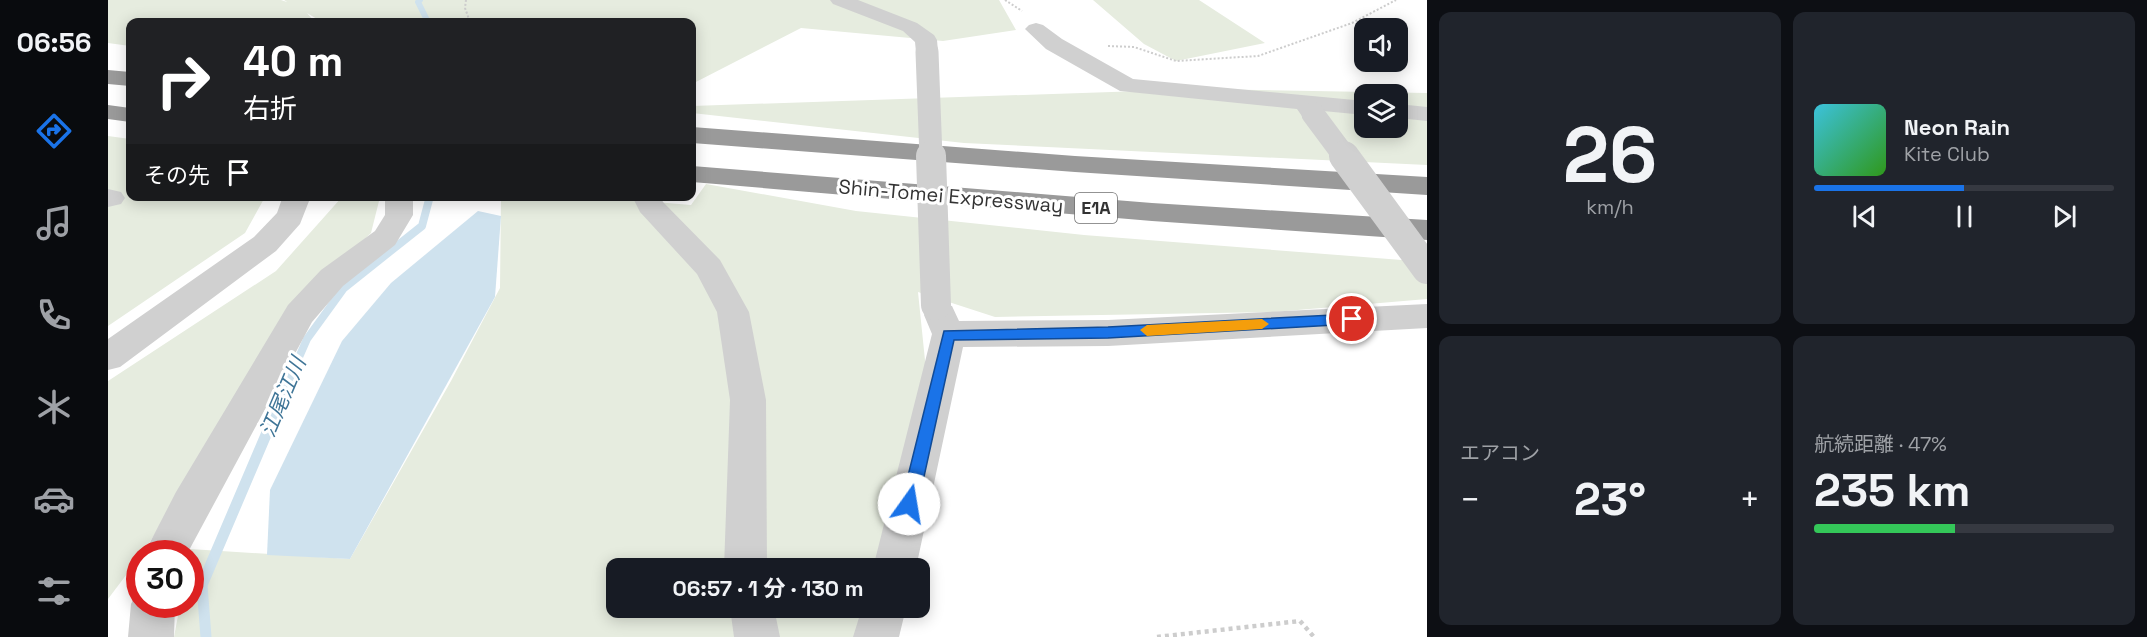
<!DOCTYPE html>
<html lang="ja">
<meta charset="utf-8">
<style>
body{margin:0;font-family:"Space Grotesk","Noto Sans JP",sans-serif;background:#20242c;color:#f1f3f6;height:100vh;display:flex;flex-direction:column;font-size:22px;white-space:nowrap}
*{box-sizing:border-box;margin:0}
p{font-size:20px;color:#9ea1a6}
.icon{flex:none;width:33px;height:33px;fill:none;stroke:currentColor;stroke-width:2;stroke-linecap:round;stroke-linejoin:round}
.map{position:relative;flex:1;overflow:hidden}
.sheet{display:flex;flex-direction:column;gap:12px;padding:12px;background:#0d0f14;width:720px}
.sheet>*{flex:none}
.banner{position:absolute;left:18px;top:18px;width:570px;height:183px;border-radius:12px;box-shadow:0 3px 15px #0003;background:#202124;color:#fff;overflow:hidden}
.controls{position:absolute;left:1246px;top:18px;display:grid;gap:12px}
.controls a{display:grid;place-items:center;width:54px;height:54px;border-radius:12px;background:#171b24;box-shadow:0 3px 15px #0003;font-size:30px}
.speed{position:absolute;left:18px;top:540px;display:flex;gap:12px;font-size:30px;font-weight:700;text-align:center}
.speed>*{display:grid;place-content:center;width:78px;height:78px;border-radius:50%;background:#171b24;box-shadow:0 3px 15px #0003;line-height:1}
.speed .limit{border:9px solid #d22;background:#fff;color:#111}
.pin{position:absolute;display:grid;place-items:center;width:51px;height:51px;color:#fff;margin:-26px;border:3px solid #fff;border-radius:50%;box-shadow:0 2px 6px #0007}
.me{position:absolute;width:66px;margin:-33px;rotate:13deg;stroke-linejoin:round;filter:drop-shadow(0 0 4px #0008)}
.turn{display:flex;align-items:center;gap:21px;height:126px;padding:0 18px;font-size:27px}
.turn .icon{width:78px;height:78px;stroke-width:2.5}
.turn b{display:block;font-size:42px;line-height:51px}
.then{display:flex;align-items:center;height:57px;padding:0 18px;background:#0003;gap:12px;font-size:22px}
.big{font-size:45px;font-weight:700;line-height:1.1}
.sheet .widget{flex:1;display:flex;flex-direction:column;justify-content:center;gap:9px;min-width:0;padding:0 21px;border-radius:12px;background:#20242c}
.sheet .dial{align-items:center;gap:0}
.dial b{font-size:78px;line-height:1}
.song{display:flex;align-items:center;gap:18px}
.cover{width:72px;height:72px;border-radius:9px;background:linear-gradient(135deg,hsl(190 70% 55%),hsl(110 70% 35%))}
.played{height:6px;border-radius:3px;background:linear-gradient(90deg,#1a73e8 50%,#363941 50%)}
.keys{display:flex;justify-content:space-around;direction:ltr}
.heat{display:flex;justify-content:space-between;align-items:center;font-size:33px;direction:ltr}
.charge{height:9px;border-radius:4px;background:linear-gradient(90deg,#34c759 47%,#363941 0)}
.sheet .tiles{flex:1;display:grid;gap:12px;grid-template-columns:repeat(2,1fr)}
.trip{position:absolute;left:498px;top:558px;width:324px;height:60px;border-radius:12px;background:#171b24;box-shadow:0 3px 15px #0003;font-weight:700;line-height:60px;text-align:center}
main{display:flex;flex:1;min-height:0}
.tab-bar{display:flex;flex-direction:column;width:108px;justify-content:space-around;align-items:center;background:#090b0e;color:#9ea1a6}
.tab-bar .icon{width:42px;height:42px}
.tab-bar .active{color:#1a73e8}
.tab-bar b{font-size:27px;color:#f1f3f6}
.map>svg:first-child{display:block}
.green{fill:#e6ecdf;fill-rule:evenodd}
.water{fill:#cfe2ee}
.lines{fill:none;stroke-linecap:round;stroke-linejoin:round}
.stream-far2{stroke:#cfe2ee;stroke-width:6}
.stream-far1{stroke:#cfe2ee;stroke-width:8}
.stream{stroke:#cfe2ee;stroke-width:11}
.path-far1{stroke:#cdcdcd;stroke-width:2;stroke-dasharray:2 2;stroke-linecap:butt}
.path{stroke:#cdcdcd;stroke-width:4.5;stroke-dasharray:4 4;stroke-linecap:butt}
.minor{fill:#d0d0d0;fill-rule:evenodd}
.highway{fill:#9a9a9a;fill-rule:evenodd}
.minor-bridge-far1{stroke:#d0d0d0;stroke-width:23}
.minor-bridge{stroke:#d0d0d0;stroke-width:30}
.route{fill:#1a73e8;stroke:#114b97;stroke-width:1.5}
.slow{fill:#f59e0b}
.labels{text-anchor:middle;stroke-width:6;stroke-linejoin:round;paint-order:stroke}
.shield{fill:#fff;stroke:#707070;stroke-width:1.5}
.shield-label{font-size:18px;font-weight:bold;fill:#333}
.street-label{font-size:20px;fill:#333;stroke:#fff}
.water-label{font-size:21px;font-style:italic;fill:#3f7597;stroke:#fff}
</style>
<main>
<nav class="tab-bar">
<b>06:56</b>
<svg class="icon active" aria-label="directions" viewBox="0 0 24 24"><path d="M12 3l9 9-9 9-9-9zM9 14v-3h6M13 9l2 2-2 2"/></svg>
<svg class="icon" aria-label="music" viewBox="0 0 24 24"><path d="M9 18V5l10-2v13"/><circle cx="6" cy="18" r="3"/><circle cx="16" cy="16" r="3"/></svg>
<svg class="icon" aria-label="phone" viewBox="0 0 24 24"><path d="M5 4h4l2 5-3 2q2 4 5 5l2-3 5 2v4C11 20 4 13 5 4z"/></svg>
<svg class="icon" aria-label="climate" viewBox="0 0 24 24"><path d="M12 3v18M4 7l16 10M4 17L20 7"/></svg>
<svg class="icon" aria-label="car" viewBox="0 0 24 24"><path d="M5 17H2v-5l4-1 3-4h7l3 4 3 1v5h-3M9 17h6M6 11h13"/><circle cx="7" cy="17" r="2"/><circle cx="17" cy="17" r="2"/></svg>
<svg class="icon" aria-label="filters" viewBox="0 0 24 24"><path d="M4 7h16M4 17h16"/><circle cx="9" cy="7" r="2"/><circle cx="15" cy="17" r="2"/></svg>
</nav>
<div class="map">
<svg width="1319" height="637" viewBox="0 0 1319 637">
<rect width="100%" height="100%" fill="#fff"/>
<path class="green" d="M0 0H173L179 2 176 0H891L908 30 835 41 693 28 584 84V22H214L199 13 207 22H22V46L0 43Z
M985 0H1091L1157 43 1068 61 1036 44Z
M1092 89 1319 93V165L856 143 584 113V106ZM1257 94H1290V128H1257Z
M0 136 22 139V196L157 197 137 233 0 326Z
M598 184 748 211 976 235 1319 262V299L1166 312 887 317 810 292 818 370 773 568H508V608H764L757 637H66L72 605 82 604V549L242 559 343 381 392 288 393 197H510L523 200 583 205Z
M234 197H272L263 233 183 308 37 550 32 554 31 558 0 599V381L168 271Z"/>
<path class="water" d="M370 211 393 216 387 297 242 559 159 555 162 490 234 341 283 283Z"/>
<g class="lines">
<path class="stream-far2" d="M312 0 310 2 320 22"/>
<path class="stream-far1" d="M188 364 199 339 236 288 314 226 322 196"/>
<path class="stream" d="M98 637 94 585 189 362"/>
<path class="path-far1" d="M358 0 357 8 362 22
M897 0 914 11
M1000 46 1026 47 1068 61 1150 56 1244 23 1288 0"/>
<path class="path" d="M1049 637 1192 621 1206 637"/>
<path class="minor" d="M722 0H750L809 23 826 35 829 40 830 52 827 57 819 59 811 57 808 52 807 42 795 31 725 4Z
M928 23 935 25 954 39 1025 79 1257 101V115L1215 111 1217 114 1214 119 1205 121 1196 119 1189 109 1012 91 938 49 917 29 921 25Z
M1290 104 1319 107V121L1290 118Z
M0 189 13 192 17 198 13 204 0 207Z
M175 196H203L192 224 168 251 12 367 0 370V339L146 237 169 213Z
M277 196H305V215L287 245 235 286 204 322 79 554H36L68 492 180 305 213 270 267 231 277 215Z
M524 196H552L555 202 612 260 641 312 658 400 659 568H616L622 400 609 312 589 274 532 212Z
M832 303 844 306 851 321 1000 320 1319 304V328L1000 346 855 347 808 568H765L824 334 816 315 820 306Z
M32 587V604H67L66 637H20L23 604Z
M622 608H666L672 637H626Z
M754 608H798L791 637H745Z"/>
<path class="highway" d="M0 70 22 72V86L0 84Z
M0 105 22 108V122L0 119Z
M584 127 967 156 1319 177V195L967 172 584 143Z
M584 166 1044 203 1319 220V240L1044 221 584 182Z"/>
<path class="minor-bridge-far1" d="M819 52 823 157
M1205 114 1237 157"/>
<path class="minor-bridge" d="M823 156 828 305
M1236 156 1319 269"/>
</g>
<path class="route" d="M1244 314 1251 319 1244 324 1000 338 846 340 810 504 807 510 801 512 795 510 793 504 836 331 1000 327Z"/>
<path class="slow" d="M1154 319 1161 324 1154 329 1039 336 1032 330 1039 325Z"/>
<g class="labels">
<rect class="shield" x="967" y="193" width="42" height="30" rx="4.5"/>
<g class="shield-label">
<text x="988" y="214">E1A</text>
</g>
<g class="street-label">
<text transform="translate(843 196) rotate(5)" y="7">Shin-Tomei Expressway</text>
</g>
<g class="water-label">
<text transform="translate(175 397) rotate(-67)" y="7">江尾江川</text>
</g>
</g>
</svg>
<div class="controls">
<a><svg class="icon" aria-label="sound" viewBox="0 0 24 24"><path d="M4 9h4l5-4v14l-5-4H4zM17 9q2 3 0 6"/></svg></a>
<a><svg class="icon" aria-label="layers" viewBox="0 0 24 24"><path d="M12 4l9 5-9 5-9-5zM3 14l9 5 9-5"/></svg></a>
</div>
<div class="speed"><div class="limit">30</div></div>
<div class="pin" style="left:1244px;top:319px;background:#d93025"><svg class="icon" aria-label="arrive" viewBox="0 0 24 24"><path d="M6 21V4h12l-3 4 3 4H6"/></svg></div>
<svg class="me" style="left:801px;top:504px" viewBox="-20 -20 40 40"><circle r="19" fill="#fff"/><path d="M0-13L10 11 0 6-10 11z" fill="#1a73e8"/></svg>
<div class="trip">06:57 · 1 分 · 130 m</div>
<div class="banner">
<div class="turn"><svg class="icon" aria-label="right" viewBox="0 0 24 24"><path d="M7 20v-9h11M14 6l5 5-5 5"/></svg><div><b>40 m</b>右折</div></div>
<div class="then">その先<svg class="icon" aria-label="arrive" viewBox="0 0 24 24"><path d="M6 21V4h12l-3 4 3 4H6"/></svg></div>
</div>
</div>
<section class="sheet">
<div class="tiles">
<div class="widget dial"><b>26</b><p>km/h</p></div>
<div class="widget">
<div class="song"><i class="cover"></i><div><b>Neon Rain</b><p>Kite Club</p></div></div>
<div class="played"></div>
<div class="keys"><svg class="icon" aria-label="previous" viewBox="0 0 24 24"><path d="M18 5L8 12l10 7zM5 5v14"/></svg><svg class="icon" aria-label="pause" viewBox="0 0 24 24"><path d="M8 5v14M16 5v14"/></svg><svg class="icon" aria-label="next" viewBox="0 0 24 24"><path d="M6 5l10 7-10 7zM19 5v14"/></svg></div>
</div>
<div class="widget"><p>エアコン</p>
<div class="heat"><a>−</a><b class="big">23°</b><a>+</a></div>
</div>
<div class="widget"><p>航続距離 · 47%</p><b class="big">235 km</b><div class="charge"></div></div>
</div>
</section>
</main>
